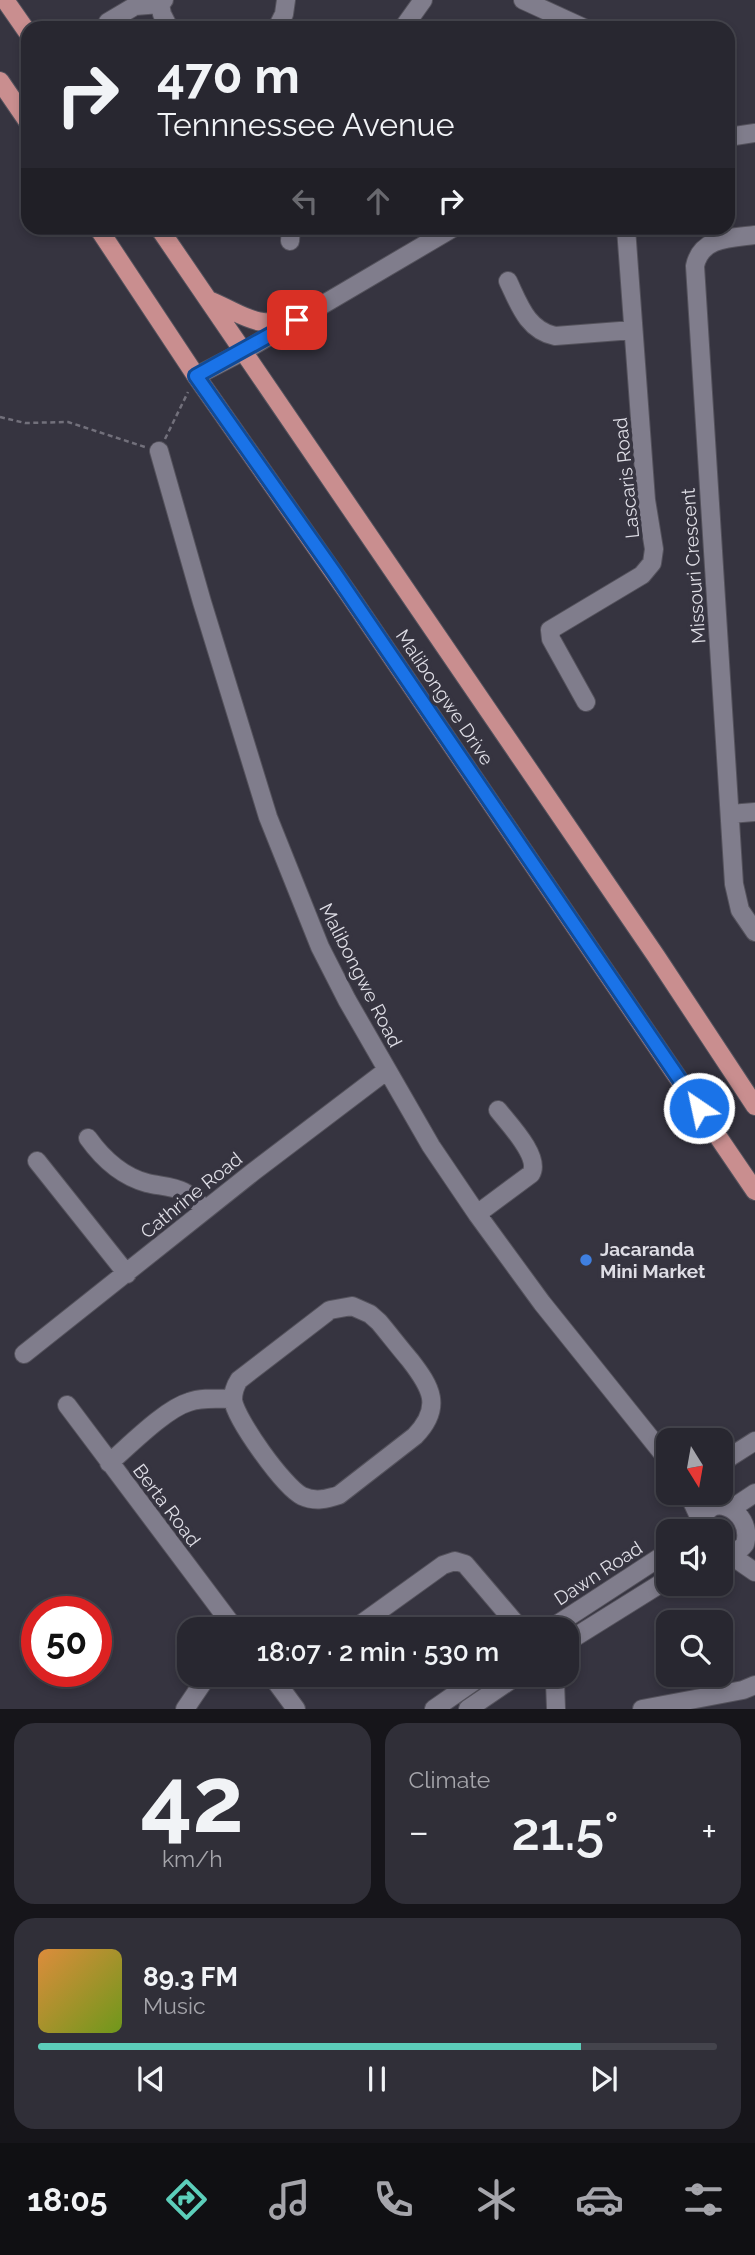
<!DOCTYPE html>
<meta charset="utf-8">
<style>
body{margin:0;font-family:Raleway,sans-serif;background:#302f38;color:#f1f3f6;height:100vh;display:flex;flex-direction:column;font-size:26px;white-space:nowrap}
*{box-sizing:border-box;margin:0}
p{font-size:23px;color:#a5a5ab}
.icon{flex:none;width:38px;height:38px;fill:none;stroke:currentColor;stroke-width:2;stroke-linecap:round;stroke-linejoin:round}
.map{position:relative;height:1709px;overflow:hidden}
.side{display:flex;flex-direction:column;gap:14px;padding:14px;background:#16151a;flex:1}
.side>*{flex:none}
.top-card{position:absolute;left:21px;top:21px;width:714px;height:214px;border-radius:21px;box-shadow:0 4px 10px #0003,0 0 0 2px #44444c;background:#282730;color:#f1f3f6;overflow:hidden}
.needle{width:46px;rotate:169deg}
.buttons{position:absolute;left:656px;top:1428px;display:grid;gap:14px}
.buttons a{display:grid;place-items:center;width:77px;height:77px;border-radius:14px;background:#282730;box-shadow:0 4px 10px #0003,0 0 0 2px #44444c;font-size:35px}
.speed{position:absolute;left:21px;top:1596px;display:flex;gap:14px;font-size:35px;font-weight:700;text-align:center}
.speed>*{display:grid;place-content:center;width:91px;height:91px;border-radius:50%;background:#282730;box-shadow:0 4px 10px #0003,0 0 0 2px #44444c;line-height:1}
.speed .limit{border:10px solid #d22;background:#fff;color:#111}
.pin{position:absolute;display:grid;place-items:center;width:60px;height:60px;color:#fff;margin:-30px;border-radius:14px;box-shadow:0 4px 10px #0006}
.me{position:absolute;width:77px;margin:-38px;rotate:326deg;stroke-linejoin:round;filter:drop-shadow(0 0 5px #0008)}
.turn{display:flex;align-items:center;gap:24px;height:147px;padding:0 21px;font-size:32px}
.turn .icon{width:91px;height:91px;stroke-width:2.5}
.turn b{display:block;font-size:49px;line-height:60px}
.lanes{display:flex;align-items:center;height:66px;padding:0 21px;background:#0003;justify-content:center;gap:35px;direction:ltr}
.lanes .off{opacity:.35}
.big{font-size:52px;font-weight:600;line-height:1.1}
.side .tile{flex:1;display:flex;flex-direction:column;justify-content:center;gap:10px;min-width:0;padding:0 24px;border-radius:21px;background:#302f38}
.side .dial{align-items:center;gap:0}
.dial b{font-size:91px;line-height:1}
.song{display:flex;align-items:center;gap:21px}
.cover{width:84px;height:84px;border-radius:10px;background:linear-gradient(135deg,hsl(30 70% 55%),hsl(80 70% 35%))}
.played{height:7px;border-radius:4px;background:linear-gradient(90deg,#5cceba 80%,#44444c 80%)}
.keys{display:flex;justify-content:space-around;direction:ltr}
.heat{display:flex;justify-content:space-between;align-items:center;font-size:38px;direction:ltr}
.side .tiles{flex:1;display:grid;gap:14px;grid-template-columns:1fr 1fr}
.tile:last-child{grid-column:span 2}
.trip{position:absolute;left:177px;top:1617px;width:402px;height:70px;border-radius:21px;background:#282730;box-shadow:0 4px 10px #0003,0 0 0 2px #44444c;font-weight:600;line-height:70px;text-align:center}
.dock{display:flex;height:112px;justify-content:space-around;align-items:center;background:#101013;color:#a5a5ab}
.dock .icon{width:49px;height:49px}
.dock .current{color:#5cceba}
.dock b{font-size:32px;color:#f1f3f6}
.map>svg:first-child{display:block}
.lines{fill:none;stroke-linecap:round;stroke-linejoin:round}
.minor-casing{stroke:#54525c;stroke-width:20}
.major-casing{stroke:#54525c;stroke-width:20}
.path{stroke:#72707b;stroke-width:2.5;stroke-dasharray:5 3.5;stroke-linecap:butt}
.minor{stroke:#807d8c;stroke-width:18}
.major{stroke:#c98e8f;stroke-width:18}
.route-casing{stroke:#114b97;stroke-width:18}
.route{stroke:#1a73e8;stroke-width:12}
.shop-dot{fill:#3f7fe0;stroke:#363440;stroke-width:2.5}
.labels{text-anchor:middle;stroke-width:7;stroke-linejoin:round;paint-order:stroke}
.street-label{font-size:19px;fill:#dedde5;stroke:#363440}
.poi-label{font-size:19px;font-weight:bold;fill:#dedde5;stroke:#363440;text-anchor:start}
</style>
<div class="map">
<svg width="755" height="1709" viewBox="0 0 755 1709">
<rect width="100%" height="100%" fill="#363440"/>
<g class="lines">
<defs>
<path id="minor" d="M164 0 160 4 162 14 169 28
M523 0 584 28
M107 28 108 22 135 6 160 4
M277 28 284 14 286 0
M403 28 423 0
M728 137 755 133
M755 235C731 238 701 237 695 266L734 884 740 910 755 932
M290 241 291 228
M508 281C519 304 527 330 555 336L633 330
M196 376 244 351 453 228
M159 451 202 602 268 817 320 947 347 1000 431 1146 477 1214 542 1303 668 1460
M586 702 551 639 550 630 642 575 652 563 654 549 646 500 626 228
M730 814 755 812
M88 1138C103 1159 121 1176 147 1183 159 1186 173 1186 184 1192 192 1196 199 1204 205 1209
M37 1161 127 1274
M477 1214 531 1174C541 1157 509 1124 498 1110
M352 1306 370 1314 379 1322C389 1334 399 1347 410 1360 431 1387 443 1407 415 1436L339 1495C327 1499 315 1502 302 1496 284 1487 236 1420 233 1400 233 1393 235 1386 239 1380L330 1310Z
M24 1354 253 1172 386 1071
M67 1405 235 1629
M109 1463C129 1446 165 1409 189 1402 202 1397 219 1399 233 1399
M721 1465 730 1457 755 1441
M688 1493 702 1523
M734 1507 755 1493
M701 1531C702 1485 755 1509 745 1544 739 1552 730 1554 721 1553
M729 1554 755 1572
M354 1629 443 1565 455 1561 465 1564 517 1625
M550 1629 668 1552
M567 1642 668 1579
M271 1675 296 1709
M185 1709 208 1675
M434 1709 483 1675
M468 1709 518 1675
M556 1709 555 1682 558 1675
M642 1709 743 1690 755 1685"/>
<path id="major" d="M5 0 28 33
M0 81 28 122
M98 228 196 376 348 593 755 1191
M159 228 656 956 755 1106
M211 301C250 318 252 327 297 320"/>
</defs>
<use href="#minor" class="minor-casing"/>
<use href="#major" class="major-casing"/>
<path class="path" d="M0 417 25 423 68 422 145 447
M165 439 188 392"/>
<use href="#minor" class="minor"/>
<use href="#major" class="major"/>
</g>
<g class="lines">
<defs>
<path id="route" d="M297 320 196 376 334 572 699 1108"/>
</defs>
<use href="#route" class="route-casing"/>
<use href="#route" class="route"/>
</g>
<circle class="shop-dot" cx="586" cy="1260" r="7"/>
<g class="labels">
<g class="street-label">
<text transform="translate(626 478) rotate(-96)" y="7">Lascaris Road</text>
<text transform="translate(693 566) rotate(-94)" y="7">Missouri Crescent</text>
<text transform="translate(445 697) rotate(56)" y="7">Malibongwe Drive</text>
<text transform="translate(361 975) rotate(63)" y="7">Malibongwe Road</text>
<text transform="translate(191 1195) rotate(-39)" y="7">Cathrine Road</text>
<text transform="translate(167 1505) rotate(53)" y="7">Berta Road</text>
<text transform="translate(598 1573) rotate(-33)" y="7">Dawn Road</text>
</g>
<g class="poi-label">
<text x="600" y="1256">Jacaranda<tspan x="600" dy="22">Mini Market</tspan></text>
</g>
</g>
</svg>
<div class="buttons">
<a><svg class="needle" viewBox="-14 -14 28 28"><path d="M0-13l5 13h-10z" fill="#e53935"/><path d="M0 13l5-13h-10z" fill="#a5a5ab"/></svg></a>
<a><svg class="icon" aria-label="sound" viewBox="0 0 24 24"><path d="M4 9h4l5-4v14l-5-4H4zM17 9q2 3 0 6"/></svg></a>
<a><svg class="icon" aria-label="search" viewBox="0 0 24 24"><circle cx="10" cy="10" r="6"/><path d="M15 15l6 6"/></svg></a>
</div>
<div class="speed"><div class="limit">50</div></div>
<div class="pin" style="left:297px;top:320px;background:#d93025"><svg class="icon" aria-label="arrive" viewBox="0 0 24 24"><path d="M6 21V4h12l-3 4 3 4H6"/></svg></div>
<svg class="me" style="left:699px;top:1108px" viewBox="-20 -20 40 40"><circle r="17" fill="#1a73e8" stroke="#fff" stroke-width="3"/><path d="M0-11L8 9 0 5-8 9z" fill="#fff"/></svg>
<div class="trip">18:07 · 2 min · 530 m</div>
<div class="top-card">
<div class="turn"><svg class="icon" aria-label="right" viewBox="0 0 24 24"><path d="M7 20v-9h11M14 6l5 5-5 5"/></svg><div><b>470 m</b>Tennnessee Avenue</div></div>
<div class="lanes"><svg class="icon off" aria-label="left" viewBox="0 0 24 24"><path d="M17 20v-9H6M10 6l-5 5 5 5"/></svg><svg class="icon off" aria-label="ahead" viewBox="0 0 24 24"><path d="M12 20V5M6 11l6-6 6 6"/></svg><svg class="icon" aria-label="right" viewBox="0 0 24 24"><path d="M7 20v-9h11M14 6l5 5-5 5"/></svg></div>
</div>
</div>
<section class="side">
<div class="tiles">
<div class="tile dial"><b>42</b><p>km/h</p></div>
<div class="tile"><p>Climate</p>
<div class="heat"><a>−</a><b class="big">21.5°</b><a>+</a></div>
</div>
<div class="tile">
<div class="song"><i class="cover"></i><div><b>89.3 FM</b><p>Music</p></div></div>
<div class="played"></div>
<div class="keys"><svg class="icon" aria-label="previous" viewBox="0 0 24 24"><path d="M18 5L8 12l10 7zM5 5v14"/></svg><svg class="icon" aria-label="pause" viewBox="0 0 24 24"><path d="M8 5v14M16 5v14"/></svg><svg class="icon" aria-label="next" viewBox="0 0 24 24"><path d="M6 5l10 7-10 7zM19 5v14"/></svg></div>
</div>
</div>
</section>
<nav class="dock">
<b>18:05</b>
<svg class="icon current" aria-label="directions" viewBox="0 0 24 24"><path d="M12 3l9 9-9 9-9-9zM9 14v-3h6M13 9l2 2-2 2"/></svg>
<svg class="icon" aria-label="music" viewBox="0 0 24 24"><path d="M9 18V5l10-2v13"/><circle cx="6" cy="18" r="3"/><circle cx="16" cy="16" r="3"/></svg>
<svg class="icon" aria-label="phone" viewBox="0 0 24 24"><path d="M5 4h4l2 5-3 2q2 4 5 5l2-3 5 2v4C11 20 4 13 5 4z"/></svg>
<svg class="icon" aria-label="climate" viewBox="0 0 24 24"><path d="M12 3v18M4 7l16 10M4 17L20 7"/></svg>
<svg class="icon" aria-label="car" viewBox="0 0 24 24"><path d="M5 17H2v-5l4-1 3-4h7l3 4 3 1v5h-3M9 17h6M6 11h13"/><circle cx="7" cy="17" r="2"/><circle cx="17" cy="17" r="2"/></svg>
<svg class="icon" aria-label="filters" viewBox="0 0 24 24"><path d="M4 7h16M4 17h16"/><circle cx="9" cy="7" r="2"/><circle cx="15" cy="17" r="2"/></svg>
</nav>
